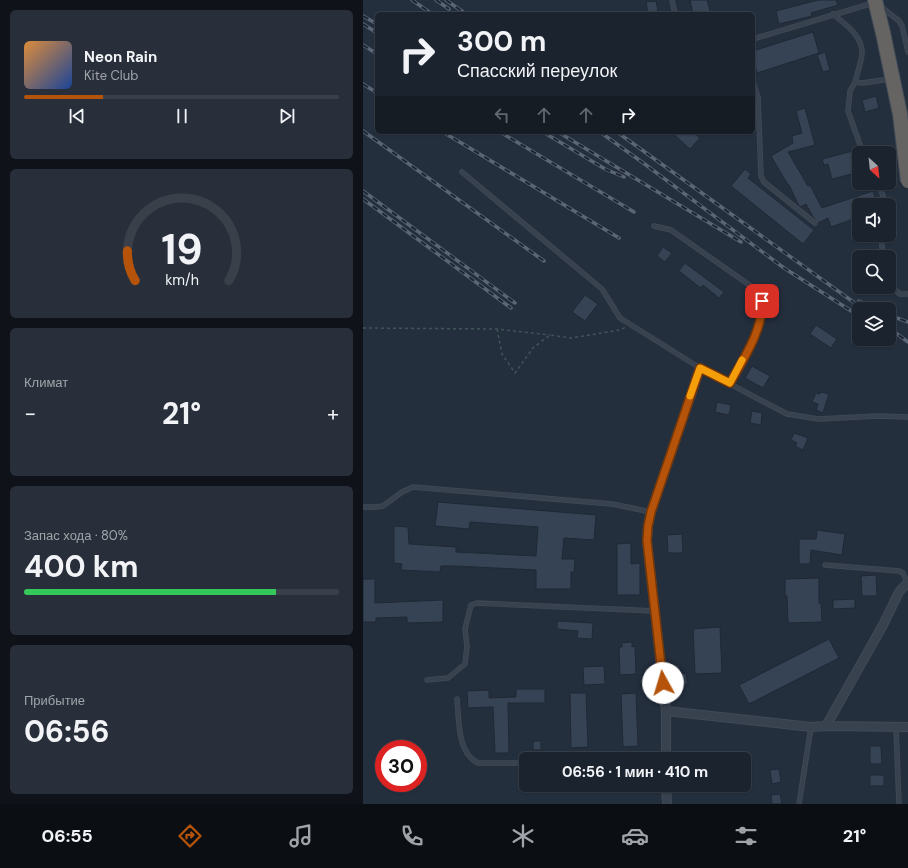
<!DOCTYPE html>
<html lang="ru">
<meta charset="utf-8">
<style>
body{margin:0;font-family:"DM Sans",sans-serif;background:#282f3a;color:#f1f3f6;height:100vh;display:flex;flex-direction:column;font-size:15px;white-space:nowrap}
*{box-sizing:border-box;margin:0}
p{font-size:13px;color:#a0a4aa}
.icon{flex:none;width:22px;height:22px;fill:none;stroke:currentColor;stroke-width:2;stroke-linecap:round;stroke-linejoin:round}
.map{position:relative;flex:1;overflow:hidden}
.drawer{display:flex;flex-direction:column;gap:10px;padding:10px;background:#0f1319;width:363px}
.drawer>*{flex:none}
.hud{position:absolute;left:12px;top:12px;width:380px;height:122px;border-radius:6px;box-shadow:0 1px 3px #0004,0 0 0 1px #39404a;background:#1b232e;color:#f1f3f6;overflow:hidden}
.needle{width:26px;rotate:153deg}
.tools{position:absolute;left:489px;top:146px;display:grid;gap:8px}
.tools a{display:grid;place-items:center;width:44px;height:44px;border-radius:6px;background:#1b232e;box-shadow:0 1px 3px #0004,0 0 0 1px #39404a;font-size:20px}
.speed{position:absolute;left:12px;top:740px;display:flex;gap:8px;font-size:20px;font-weight:700;text-align:center}
.speed>*{display:grid;place-content:center;width:52px;height:52px;border-radius:50%;background:#1b232e;box-shadow:0 1px 3px #0004,0 0 0 1px #39404a;line-height:1}
.speed .limit{border:6px solid #d22;background:#fff;color:#111}
.pin{position:absolute;display:grid;place-items:center;width:34px;height:34px;color:#fff;margin:-17px;border-radius:8px;box-shadow:0 2px 6px #0006}
.me{position:absolute;width:44px;margin:-22px;rotate:354deg;stroke-linejoin:round;filter:drop-shadow(0 0 3px #0008)}
.turn{display:flex;align-items:center;gap:14px;height:84px;padding:0 16px;font-size:18px}
.turn .icon{width:52px;height:52px;stroke-width:2.5}
.turn b{display:block;font-size:28px;line-height:34px}
.lanes{display:flex;align-items:center;height:38px;padding:0 16px;background:#0003;justify-content:center;gap:20px;direction:ltr}
.lanes .off{opacity:.35}
.big{font-size:30px;font-weight:700;line-height:1.1}
.drawer .widget{flex:1;display:flex;flex-direction:column;justify-content:center;gap:6px;min-width:0;padding:0 14px;border-radius:6px;background:#282f3a}
.drawer .dial{align-items:center;gap:0}
.dial svg{height:104px;overflow:visible;fill:none;stroke:#39404a;stroke-width:7;stroke-linecap:round;text-anchor:middle}
.dial text{fill:#f1f3f6;stroke:none}
.song{display:flex;align-items:center;gap:12px}
.cover{width:48px;height:48px;border-radius:6px;background:linear-gradient(135deg,hsl(30 70% 55%),hsl(220 70% 35%))}
.played{height:4px;border-radius:2px;background:linear-gradient(90deg,#b45309 25%,#39404a 25%)}
.keys{display:flex;justify-content:space-around;direction:ltr}
.heat{display:flex;justify-content:space-between;align-items:center;font-size:22px;direction:ltr}
.charge{height:6px;border-radius:3px;background:linear-gradient(90deg,#34c759 80%,#39404a 0)}
.trip{position:absolute;left:156px;top:752px;width:232px;height:40px;border-radius:6px;background:#1b232e;box-shadow:0 1px 3px #0004,0 0 0 1px #39404a;font-weight:700;line-height:40px;text-align:center}
.menu{display:flex;height:64px;justify-content:space-around;align-items:center;background:#0b0e12;color:#a0a4aa}
.menu .icon{width:28px;height:28px}
.menu .on{color:#b45309}
.menu b{font-size:18px;color:#f1f3f6}
main{display:flex;flex:1;min-height:0}
.map>svg:first-child{display:block}
.building{fill:#364354;stroke:#1f2835}
.lines{fill:none;stroke-linecap:round;stroke-linejoin:round}
.service-casing{stroke:#414a57;stroke-width:5.5}
.minor-casing{stroke:#414a57;stroke-width:10}
.trunk-casing{stroke:#434c59;stroke-width:16}
.path{stroke:#3f5557;stroke-width:1.5;stroke-dasharray:3 3;stroke-linecap:butt}
.service{stroke:#38414e;stroke-width:4}
.minor{stroke:#38414e;stroke-width:8}
.trunk{stroke:#656462;stroke-width:14}
.rail-casing{stroke:#5a6575;stroke-width:3.5}
.rail{stroke:#1d2633;stroke-width:2;stroke-dasharray:6;stroke-linecap:butt}
.trunk-bridge-casing{stroke:#434c59;stroke-width:16;stroke-linecap:butt}
.trunk-bridge{stroke:#656462;stroke-width:14}
.route-casing{stroke:#753606;stroke-width:10}
.route{stroke:#b45309;stroke-width:7}
.slow{stroke:#f59e0b;stroke-width:7}
</style>
<main>
<section class="drawer">
<div class="widget">
<div class="song"><i class="cover"></i><div><b>Neon Rain</b><p>Kite Club</p></div></div>
<div class="played"></div>
<div class="keys"><svg class="icon" aria-label="previous" viewBox="0 0 24 24"><path d="M18 5L8 12l10 7zM5 5v14"/></svg><svg class="icon" aria-label="pause" viewBox="0 0 24 24"><path d="M8 5v14M16 5v14"/></svg><svg class="icon" aria-label="next" viewBox="0 0 24 24"><path d="M6 5l10 7-10 7zM19 5v14"/></svg></div>
</div>
<div class="widget dial"><svg viewBox="0 0 100 80">
<path d="M14 69A42 42 0 1 1 86 69"/>
<path d="M14 69A42 42 0 0 1 8 46" stroke="#b45309"/>
<text x="50" y="56" font-size="32" font-weight="700">19</text>
<text x="50" y="72" font-size="11">km/h</text>
</svg></div>
<div class="widget"><p>Климат</p>
<div class="heat"><a>−</a><b class="big">21°</b><a>+</a></div>
</div>
<div class="widget"><p>Запас хода · 80%</p><b class="big">400 km</b><div class="charge"></div></div>
<div class="widget"><p>Прибытие</p><b class="big">06:56</b></div>
</section>
<div class="map">
<svg width="545" height="804" viewBox="0 0 545 804">
<rect width="100%" height="100%" fill="#242f3e"/>
<path class="building" d="M327 0H344L348 14H330Z
M455 0H473L475 5 448 13 449 16 416 24 413 11Z
M293 1 295 11 285 13 283 2Z
M450 32 456 53 394 73 390 58V51Z
M462 52 467 70 460 72 454 55Z
M513 96 516 108 502 112 499 100Z
M442 108 452 145 425 152 445 186 447 185 459 208 510 191 515 205H496V217L468 227 465 218 455 223 450 217 443 204 437 207 436 206 426 185H425L408 156 430 143 429 136 439 133 433 111Z
M308 132H330L337 138 327 149Z
M490 151 496 172 469 179 465 164 461 165 459 159Z
M382 169 388 174 385 178 451 230 440 244 368 186Z
M300 247 309 253 302 262 294 256Z
M322 263 361 292 356 298 340 285 338 288 330 282 316 271Z
M222 295 235 304 222 321 209 312Z
M453 325 474 339 468 348 447 334Z
M389 366 407 376 400 388 382 378Z
M458 392 466 394 460 413 453 410 455 404 449 402 453 393 457 394Z
M354 402 368 405 366 415 352 412Z
M389 411 399 413 398 425 387 423Z
M431 433 445 438 440 450 432 446 434 443 428 440Z
M75 502 233 515 231 540 201 538 199 559H212L211 572H208V589H173V570L92 566H78L77 572 38 570 39 564 31 563V526L45 527 46 544 93 547V552L173 556 175 527 107 522 106 529 72 526Z
M454 530 482 534 479 555 448 550 447 564H436V539H453Z
M319 534 320 553H305L304 535Z
M268 543V564L277 563V595H254V544Z
M513 575 514 596H499L498 576Z
M456 578V603H458L459 622 425 623 424 596H422V579Z
M0 579H12V603L80 600V622L44 623V617L13 618V622H0Z
M492 599V608L470 609V600Z
M194 621 230 623 229 639 214 638 215 631 194 629Z
M357 627 359 673 332 674 330 629Z
M466 639 476 658 386 704 376 685Z
M269 642V647L272 646 273 674 257 675 256 647H259V643Z
M241 666 242 684 221 685 220 667Z
M323 673 325 684 315 686 313 674Z
M153 689H182V703H145L146 753H132L130 707 105 708 104 691 126 690V698L153 697Z
M207 693H223L225 747 208 748Z
M273 693 275 746 260 747 258 694Z
M170 741H178V750H170Z
M507 746H518L519 764H507Z
M416 769 418 782 409 784 407 770Z
M507 775H521V786H507Z
M417 794 419 804H409L408 795Z"/>
<g class="lines">
<defs>
<path id="service" d="M309 0 312 14
M517 6 536 21 539 26 545 52
M470 14C482 24 500 36 499 54 498 63 494 74 492 82
M390 39 510 3
M390 82 395 97 398 176 401 182 452 223
M500 153 485 111 487 91 492 82 499 83 528 79
M99 172 239 289 257 318 337 368 424 414 455 419 515 416 545 417
M515 183 520 196 521 205
M291 226 308 230 392 289C396 293 399 297 400 302 402 324 377 364 367 383
M518 235 520 257
M526 285 537 294H545
M0 507H13L20 506 39 492 50 487 249 504 288 512
M462 565 536 571 540 573 544 582
M64 680 85 678 102 664 104 646 102 629 108 605 114 603 293 611
M94 699C96 719 94 753 115 763H163
M533 728 536 804
M436 804 448 727"/>
<path id="minor" d="M337 368 288 512 285 526 284 541 303 711 448 727 463 726
M545 582 536 592 520 625 463 726 545 727
M303 759V711
M303 785 304 804"/>
<path id="trunk" d="M512 0 520 33"/>
</defs>
<use href="#service" class="service-casing"/>
<use href="#minor" class="minor-casing"/>
<use href="#trunk" class="trunk-casing"/>
<path class="path" d="M0 328 134 329 187 335
M134 329 139 354 152 373 170 348 187 335 208 338 257 330 263 327"/>
<use href="#service" class="service"/>
<use href="#minor" class="minor"/>
<use href="#trunk" class="trunk"/>
<defs>
<path id="rail" d="M49 0 69 14
M73 0 86 9
M83 0 103 14
M0 16 14 24
M0 24 14 33
M0 45 14 54
M0 84 14 93
M0 131 181 261
M80 132 256 238
M137 132 271 212
M180 132 242 169 261 177
M195 132 378 242
M237 132 283 165 421 268 496 316
M254 132 500 309
M0 191 152 303
M0 199 148 308
M496 301 511 309
M526 315 545 322
M526 328 545 342"/>
</defs>
<use href="#rail" class="rail-casing"/>
<use href="#rail" class="rail"/>
<defs>
<path id="trunk-bridge" d="M520 33 537 114 545 181"/>
</defs>
<use href="#trunk-bridge" class="trunk-bridge-casing"/>
<use href="#trunk-bridge" class="trunk-bridge"/>
</g>
<g class="lines">
<defs>
<path id="route" d="M300 683 284 541 285 526 288 512 337 368 367 383C380 360 401 328 399 301"/>
</defs>
<use href="#route" class="route-casing"/>
<use href="#route" class="route"/>
<path class="slow" d="M327 396 337 368 367 383 379 360"/>
</g>
</svg>
<div class="tools">
<a><svg class="needle" viewBox="-14 -14 28 28"><path d="M0-13l5 13h-10z" fill="#e53935"/><path d="M0 13l5-13h-10z" fill="#a0a4aa"/></svg></a>
<a><svg class="icon" aria-label="sound" viewBox="0 0 24 24"><path d="M4 9h4l5-4v14l-5-4H4zM17 9q2 3 0 6"/></svg></a>
<a><svg class="icon" aria-label="search" viewBox="0 0 24 24"><circle cx="10" cy="10" r="6"/><path d="M15 15l6 6"/></svg></a>
<a><svg class="icon" aria-label="layers" viewBox="0 0 24 24"><path d="M12 4l9 5-9 5-9-5zM3 14l9 5 9-5"/></svg></a>
</div>
<div class="speed"><div class="limit">30</div></div>
<div class="pin" style="left:399px;top:301px;background:#d93025"><svg class="icon" aria-label="arrive" viewBox="0 0 24 24"><path d="M6 21V4h12l-3 4 3 4H6"/></svg></div>
<svg class="me" style="left:300px;top:683px" viewBox="-20 -20 40 40"><circle r="19" fill="#fff"/><path d="M0-13L10 11 0 6-10 11z" fill="#b45309"/></svg>
<div class="trip">06:56 · 1 мин · 410 m</div>
<div class="hud">
<div class="turn"><svg class="icon" aria-label="right" viewBox="0 0 24 24"><path d="M7 20v-9h11M14 6l5 5-5 5"/></svg><div><b>300 m</b>Спасский переулок</div></div>
<div class="lanes"><svg class="icon off" aria-label="left" viewBox="0 0 24 24"><path d="M17 20v-9H6M10 6l-5 5 5 5"/></svg><svg class="icon off" aria-label="ahead" viewBox="0 0 24 24"><path d="M12 20V5M6 11l6-6 6 6"/></svg><svg class="icon off" aria-label="ahead" viewBox="0 0 24 24"><path d="M12 20V5M6 11l6-6 6 6"/></svg><svg class="icon" aria-label="right" viewBox="0 0 24 24"><path d="M7 20v-9h11M14 6l5 5-5 5"/></svg></div>
</div>
</div>
</main>
<nav class="menu">
<b>06:55</b>
<svg class="icon on" aria-label="directions" viewBox="0 0 24 24"><path d="M12 3l9 9-9 9-9-9zM9 14v-3h6M13 9l2 2-2 2"/></svg>
<svg class="icon" aria-label="music" viewBox="0 0 24 24"><path d="M9 18V5l10-2v13"/><circle cx="6" cy="18" r="3"/><circle cx="16" cy="16" r="3"/></svg>
<svg class="icon" aria-label="phone" viewBox="0 0 24 24"><path d="M5 4h4l2 5-3 2q2 4 5 5l2-3 5 2v4C11 20 4 13 5 4z"/></svg>
<svg class="icon" aria-label="climate" viewBox="0 0 24 24"><path d="M12 3v18M4 7l16 10M4 17L20 7"/></svg>
<svg class="icon" aria-label="car" viewBox="0 0 24 24"><path d="M5 17H2v-5l4-1 3-4h7l3 4 3 1v5h-3M9 17h6M6 11h13"/><circle cx="7" cy="17" r="2"/><circle cx="17" cy="17" r="2"/></svg>
<svg class="icon" aria-label="filters" viewBox="0 0 24 24"><path d="M4 7h16M4 17h16"/><circle cx="9" cy="7" r="2"/><circle cx="15" cy="17" r="2"/></svg>
<b>21°</b>
</nav>
